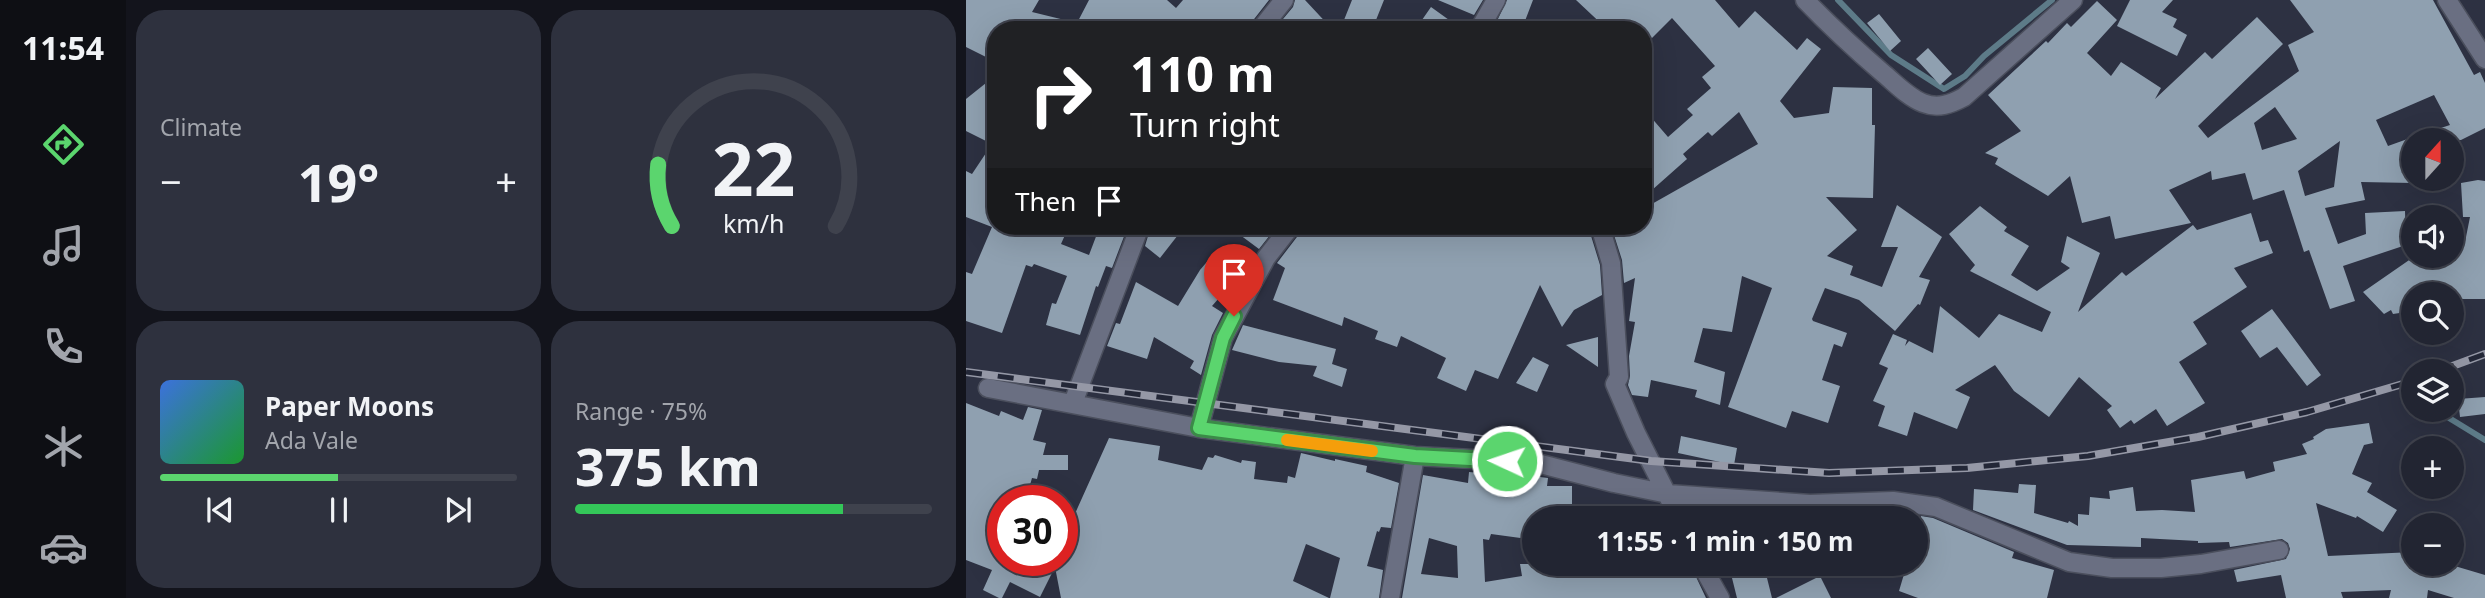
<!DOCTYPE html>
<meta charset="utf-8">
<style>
body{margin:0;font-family:"Noto Sans",sans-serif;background:#2e313e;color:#f1f3f6;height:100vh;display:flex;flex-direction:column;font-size:26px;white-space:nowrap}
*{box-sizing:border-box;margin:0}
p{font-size:23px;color:#a2a5ac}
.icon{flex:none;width:38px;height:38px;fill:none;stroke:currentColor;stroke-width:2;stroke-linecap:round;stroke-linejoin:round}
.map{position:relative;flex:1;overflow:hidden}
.details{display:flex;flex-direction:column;gap:10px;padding:10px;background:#13141c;width:840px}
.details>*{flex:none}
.hud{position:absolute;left:21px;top:21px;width:665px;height:214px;border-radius:28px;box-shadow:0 7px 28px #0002,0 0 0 2px #3f424d;background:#202124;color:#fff;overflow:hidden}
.needle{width:46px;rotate:21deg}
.fabs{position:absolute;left:1435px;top:128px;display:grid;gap:14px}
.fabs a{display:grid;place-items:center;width:63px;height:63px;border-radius:50%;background:#222532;box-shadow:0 7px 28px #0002,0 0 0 2px #3f424d;font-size:35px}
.speed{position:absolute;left:21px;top:485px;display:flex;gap:14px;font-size:35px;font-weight:700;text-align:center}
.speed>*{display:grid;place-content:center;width:91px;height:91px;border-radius:50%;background:#222532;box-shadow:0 7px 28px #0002,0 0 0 2px #3f424d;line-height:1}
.speed .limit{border:10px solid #d22;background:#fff;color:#111}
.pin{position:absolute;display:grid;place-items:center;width:60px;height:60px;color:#fff;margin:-72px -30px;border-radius:50% 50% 50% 0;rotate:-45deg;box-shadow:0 0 7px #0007}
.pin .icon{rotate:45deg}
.me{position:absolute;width:77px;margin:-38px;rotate:273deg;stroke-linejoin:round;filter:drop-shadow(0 0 5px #0008)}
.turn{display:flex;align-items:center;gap:24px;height:147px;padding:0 28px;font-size:32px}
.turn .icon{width:91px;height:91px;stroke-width:2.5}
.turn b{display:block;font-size:49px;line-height:60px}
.then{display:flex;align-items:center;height:66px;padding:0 28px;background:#0003;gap:14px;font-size:26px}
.big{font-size:52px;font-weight:700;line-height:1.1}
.details .tile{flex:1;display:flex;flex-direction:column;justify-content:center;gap:10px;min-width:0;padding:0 24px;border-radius:28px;background:#2e313e}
.details .dial{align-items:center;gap:0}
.dial svg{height:182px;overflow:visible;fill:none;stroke:#3f424d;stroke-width:7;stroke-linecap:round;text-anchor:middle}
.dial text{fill:#f1f3f6;stroke:none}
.song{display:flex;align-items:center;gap:21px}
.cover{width:84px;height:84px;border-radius:10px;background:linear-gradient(135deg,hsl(220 70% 55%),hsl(130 70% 35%))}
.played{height:7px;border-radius:4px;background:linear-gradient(90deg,#5bd56e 50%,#3f424d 50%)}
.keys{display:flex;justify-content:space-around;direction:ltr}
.heat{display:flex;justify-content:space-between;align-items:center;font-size:38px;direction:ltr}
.charge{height:10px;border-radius:5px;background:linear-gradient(90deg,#34c759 75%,#3f424d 0)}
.details .tiles{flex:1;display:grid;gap:10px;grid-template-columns:repeat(2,1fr)}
.trip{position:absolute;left:556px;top:506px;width:406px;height:70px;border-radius:35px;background:#222532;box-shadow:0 7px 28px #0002,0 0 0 2px #3f424d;font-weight:700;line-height:70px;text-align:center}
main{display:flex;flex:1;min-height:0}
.dock{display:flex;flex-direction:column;width:126px;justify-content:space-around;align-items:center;background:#0e0f14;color:#a2a5ac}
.dock .icon{width:49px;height:49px}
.dock .current{color:#5bd56e}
.dock b{font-size:32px;color:#f1f3f6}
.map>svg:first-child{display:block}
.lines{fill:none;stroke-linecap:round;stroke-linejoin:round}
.stream{stroke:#5d7b88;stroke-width:6}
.building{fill:#8fa0b0;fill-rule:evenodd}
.minor-casing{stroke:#4b4f5d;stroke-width:21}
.minor{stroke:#6a6f82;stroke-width:18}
.rail-casing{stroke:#9598a6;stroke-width:8}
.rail{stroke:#232737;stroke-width:5;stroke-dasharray:16;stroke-linecap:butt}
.route-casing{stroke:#3b8a48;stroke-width:18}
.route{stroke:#5bd56e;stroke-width:12}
.slow{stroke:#f59e0b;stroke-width:12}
</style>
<main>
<nav class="dock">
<b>11:54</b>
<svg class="icon current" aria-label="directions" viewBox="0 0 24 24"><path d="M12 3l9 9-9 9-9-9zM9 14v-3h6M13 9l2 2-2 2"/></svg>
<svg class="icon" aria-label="music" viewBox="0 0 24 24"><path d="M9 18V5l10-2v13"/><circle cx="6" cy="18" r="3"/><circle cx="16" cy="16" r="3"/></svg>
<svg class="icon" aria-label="phone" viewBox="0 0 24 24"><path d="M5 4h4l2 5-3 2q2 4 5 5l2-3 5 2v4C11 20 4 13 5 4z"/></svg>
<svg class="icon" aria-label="climate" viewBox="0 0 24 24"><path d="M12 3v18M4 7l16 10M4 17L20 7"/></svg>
<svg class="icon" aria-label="car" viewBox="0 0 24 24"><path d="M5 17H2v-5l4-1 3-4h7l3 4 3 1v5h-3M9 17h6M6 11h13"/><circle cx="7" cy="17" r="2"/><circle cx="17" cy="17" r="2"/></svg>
</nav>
<section class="details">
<div class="tiles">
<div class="tile"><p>Climate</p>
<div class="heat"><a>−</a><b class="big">19°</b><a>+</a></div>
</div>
<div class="tile dial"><svg viewBox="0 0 100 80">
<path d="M14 69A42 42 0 1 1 86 69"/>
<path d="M14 69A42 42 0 0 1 8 42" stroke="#5bd56e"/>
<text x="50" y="56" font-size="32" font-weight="700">22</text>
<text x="50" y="72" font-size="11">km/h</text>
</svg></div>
<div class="tile">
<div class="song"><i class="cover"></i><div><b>Paper Moons</b><p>Ada Vale</p></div></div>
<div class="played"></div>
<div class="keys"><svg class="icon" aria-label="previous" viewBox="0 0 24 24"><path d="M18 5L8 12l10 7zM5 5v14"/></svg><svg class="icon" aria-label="pause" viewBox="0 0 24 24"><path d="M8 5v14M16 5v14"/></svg><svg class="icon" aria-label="next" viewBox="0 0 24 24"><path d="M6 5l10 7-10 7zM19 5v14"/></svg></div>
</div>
<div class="tile"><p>Range · 75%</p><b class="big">375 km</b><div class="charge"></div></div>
</div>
</section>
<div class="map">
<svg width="1519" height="598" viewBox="0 0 1519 598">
<rect width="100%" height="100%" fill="#2d3142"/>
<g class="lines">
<path class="stream" d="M872 0 925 55 978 89 999 76 1018 56 1086 0
M1445 394 1447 396
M1470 410 1519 440"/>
</g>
<path class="building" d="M0 0H73L66 12 111 23 123 0H201L210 8 217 0H303L285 23 283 30H30V62L0 47Z
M329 0H339L367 30H316L312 25 327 7Z
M386 0H418L406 30H374Z
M472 0H517L508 15Z
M541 0H567L557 26 548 23 546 30 530 23Z
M610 0H749L773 28 789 11 831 50 841 38 855 49 814 101 828 118 863 113 867 87 906 88V125H909L907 198 860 197 891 230 861 256 887 266 884 275 916 287 932 247H915L931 205 976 237 953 277 964 280 954 305 952 304 929 331 893 300 859 288 846 319 847 321 881 333 876 347 868 344 856 380 874 386 862 423 826 411 820 428 762 407 806 288 776 276 766 332 737 328 728 362 759 372 754 405 729 397 731 390 685 380 682 397 666 395 662 385 664 376 663 356 669 322 663 321 669 278 658 283 656 260 648 235 651 226H677V209L792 144 773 112 746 136 742 132 717 154 721 159 677 198V108L702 137 727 115 721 109 745 88 736 77 749 66 706 18 677 47V30H642Z
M1164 0H1207L1196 12 1211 19 1207 27 1221 35 1211 56 1151 26Z
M1324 0H1467L1508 75 1514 72 1519 83V128L1495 140H1448L1447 137 1484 125 1468 95 1410 120 1422 146 1447 137V183L1395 182 1399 200 1359 208 1372 244 1400 234 1399 213 1439 211 1440 245 1377 266 1389 301 1364 309 1343 250 1338 252 1318 190 1287 200 1279 173 1246 180 1245 171 1203 190 1225 223 1149 239 1144 216 1116 223 1104 176 1082 196 1029 164 1032 158 1019 153 1055 131 1022 95 1080 41 1082 43 1101 23 1105 27 1131 1 1151 20 1121 53 1145 76 1155 62 1195 88 1189 99 1239 52 1246 59 1291 17 1317 44 1232 126 1242 138 1333 71 1322 45 1348 32ZM1309 107 1331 139 1296 150 1288 123ZM1374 141 1368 187 1339 196 1332 171Z
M465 7 497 30H449Z
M913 14 935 41 924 51 901 23Z
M962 48 986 74 974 85 950 59Z
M30 75V226H103L95 244 123 255 134 226H162L146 268 140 266 132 287 130 286 114 335 80 325 86 303 90 304 101 276 68 264 66 267 60 265 36 333 0 321V272L6 274 26 227 0 217V171L6 174 26 144 0 131V99Z
M1512 180 1519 181V299H1486V294H1447V311L1427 314 1425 310 1418 314 1397 292 1449 256H1486V249L1498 247 1504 217H1497L1495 183Z
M1014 206 1041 227 1038 231 1063 246 1045 275 1071 291 1104 268 1095 262 1101 236 1134 253 1112 312 1156 272 1160 276 1227 225 1231 230 1285 213 1294 242 1302 240 1307 253 1268 268 1281 287 1227 322 1241 344 1213 362 1239 403 1201 426 1190 409 1168 424 1165 420 1154 428 1141 410 1146 406 1113 377 1083 417 1048 391 1029 365 989 390 1004 397 991 429 948 412 941 436 912 426 919 406 907 401 922 368 913 364 927 334 941 340 939 346 943 341 967 353 974 306 1013 338 1033 314 1076 332 1085 312 1004 271 1009 265 983 234Z
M185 226H219L194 258 179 246Z
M262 226H311L293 249Z
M336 226H506L511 233 530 226H622L634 265 636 295 608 310 596 327 574 285 532 379 509 370 500 391 471 378 480 358 435 336 431 347 409 339 412 331 378 317 376 326 307 300 319 268 311 263 334 233Z
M251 250 276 272 246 306 257 313 246 335 235 375 224 368 228 361 188 337 181 359 141 346 150 323 154 324 170 282 212 306 234 270Z
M1306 309 1355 375 1341 386 1311 347 1294 358 1275 331Z
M277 325 370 349 366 364 381 369 376 387 347 376 351 366 313 362 266 350Z
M632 337V367L600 345Z
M567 357 583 365 571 392 550 383Z
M1519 397V414L1494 417 1492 399Z
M0 403 33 416 35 411 57 420 62 407 76 410 67 440 80 443 77 455H102V470H73L71 479 66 478 64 485H61L53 500H37V560H96V547L103 527 143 438 194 446 192 460 236 470 242 457 247 458 249 455 275 463 276 460 290 462 288 479 321 483 322 476 329 478 335 453 369 461V459L401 466 400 472 433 483 425 528 415 527 413 532 411 531 401 566 417 570 413 598H364L374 558 340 544 327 581 363 598H95L89 567 74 597 44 582 36 598H33L17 590 26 570 0 560Z
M1403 423 1407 443 1398 445 1386 474 1406 483 1401 492 1431 510 1417 532 1391 516 1390 518 1350 503 1362 556 1447 552V564H1482L1519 575V598H1488L1462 590 1461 598H1423L1425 590 1375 592 1377 598H1320L1315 575 1271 582 1268 570 1320 559 1324 549 1322 543 1316 539 1264 547 1263 542 1232 543V541L1175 538V547L1101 545 1007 510 1008 489 1052 493 1053 484 1070 485 1068 513 1102 523 1103 521 1112 526V514L1123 515 1124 497 1144 499 1143 491 1167 487 1170 511 1196 510 1229 512 1225 480 1278 471 1280 479 1309 471 1307 462 1341 454 1336 444 1348 439 1347 437 1360 429Z
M715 436 771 448 768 465 712 453Z
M526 471 582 478 581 486H606V518H569V540L525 534 523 540 517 539 519 582 556 576 554 564H613L614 566 641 564H724L740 598H436L457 475 502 483 503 472 526 474ZM463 538 491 546 492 578 455 574Z
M955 516 967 518 1048 552 1046 558 1088 570 1081 598H952L933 591 941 564H950V531Z
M799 570 806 598H771L766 578Z
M854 576 865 598H810Z"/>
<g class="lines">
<defs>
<path id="minor" d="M839 0C864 26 890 50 918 74 930 84 942 97 957 103 972 109 985 104 998 97L1107 0
M1481 0 1519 59
M294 30 318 0
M513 30 530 0
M634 226 645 263 653 377 649 384 670 433 713 518
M22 388 233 428 449 456 567 462 648 483 702 494 844 504 927 501 970 507 1103 562 1146 568H1195L1235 564 1313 550
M107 403 174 226
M233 428 257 338 300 258 325 226
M735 564 754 598
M424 598 449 456"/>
</defs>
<use href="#minor" class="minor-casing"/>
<use href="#minor" class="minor"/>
<defs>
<path id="rail" d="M1473 371 1519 354
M0 372 685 461 863 473 1001 468 1122 456 1232 437 1341 412 1447 381"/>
</defs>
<use href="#rail" class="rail-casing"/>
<use href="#rail" class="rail"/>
</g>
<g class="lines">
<defs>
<path id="route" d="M268 316 257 338 233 428 449 456 541 461"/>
</defs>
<use href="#route" class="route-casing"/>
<use href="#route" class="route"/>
<path class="slow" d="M321 440 406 451"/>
</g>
</svg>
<div class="fabs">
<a><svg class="needle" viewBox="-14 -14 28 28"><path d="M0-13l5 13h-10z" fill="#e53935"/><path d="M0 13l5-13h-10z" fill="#a2a5ac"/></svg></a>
<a><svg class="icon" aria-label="sound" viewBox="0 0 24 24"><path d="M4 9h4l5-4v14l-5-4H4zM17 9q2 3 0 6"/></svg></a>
<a><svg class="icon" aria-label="search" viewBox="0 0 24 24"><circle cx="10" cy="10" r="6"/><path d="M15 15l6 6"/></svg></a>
<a><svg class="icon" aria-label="layers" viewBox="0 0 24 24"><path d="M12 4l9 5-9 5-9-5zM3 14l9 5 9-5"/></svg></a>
<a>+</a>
<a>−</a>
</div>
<div class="speed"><div class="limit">30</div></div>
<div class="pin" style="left:268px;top:316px;background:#d93025"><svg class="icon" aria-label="arrive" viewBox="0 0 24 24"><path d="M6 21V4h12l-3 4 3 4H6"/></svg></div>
<svg class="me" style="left:541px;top:461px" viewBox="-20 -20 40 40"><circle r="17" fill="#5bd56e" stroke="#fff" stroke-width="3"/><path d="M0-11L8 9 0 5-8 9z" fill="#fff"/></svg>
<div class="trip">11:55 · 1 min · 150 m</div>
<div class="hud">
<div class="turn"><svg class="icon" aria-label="right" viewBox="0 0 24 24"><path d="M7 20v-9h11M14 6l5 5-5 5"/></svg><div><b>110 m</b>Turn right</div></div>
<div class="then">Then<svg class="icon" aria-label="arrive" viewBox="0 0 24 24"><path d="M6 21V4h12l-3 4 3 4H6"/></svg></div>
</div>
</div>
</main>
